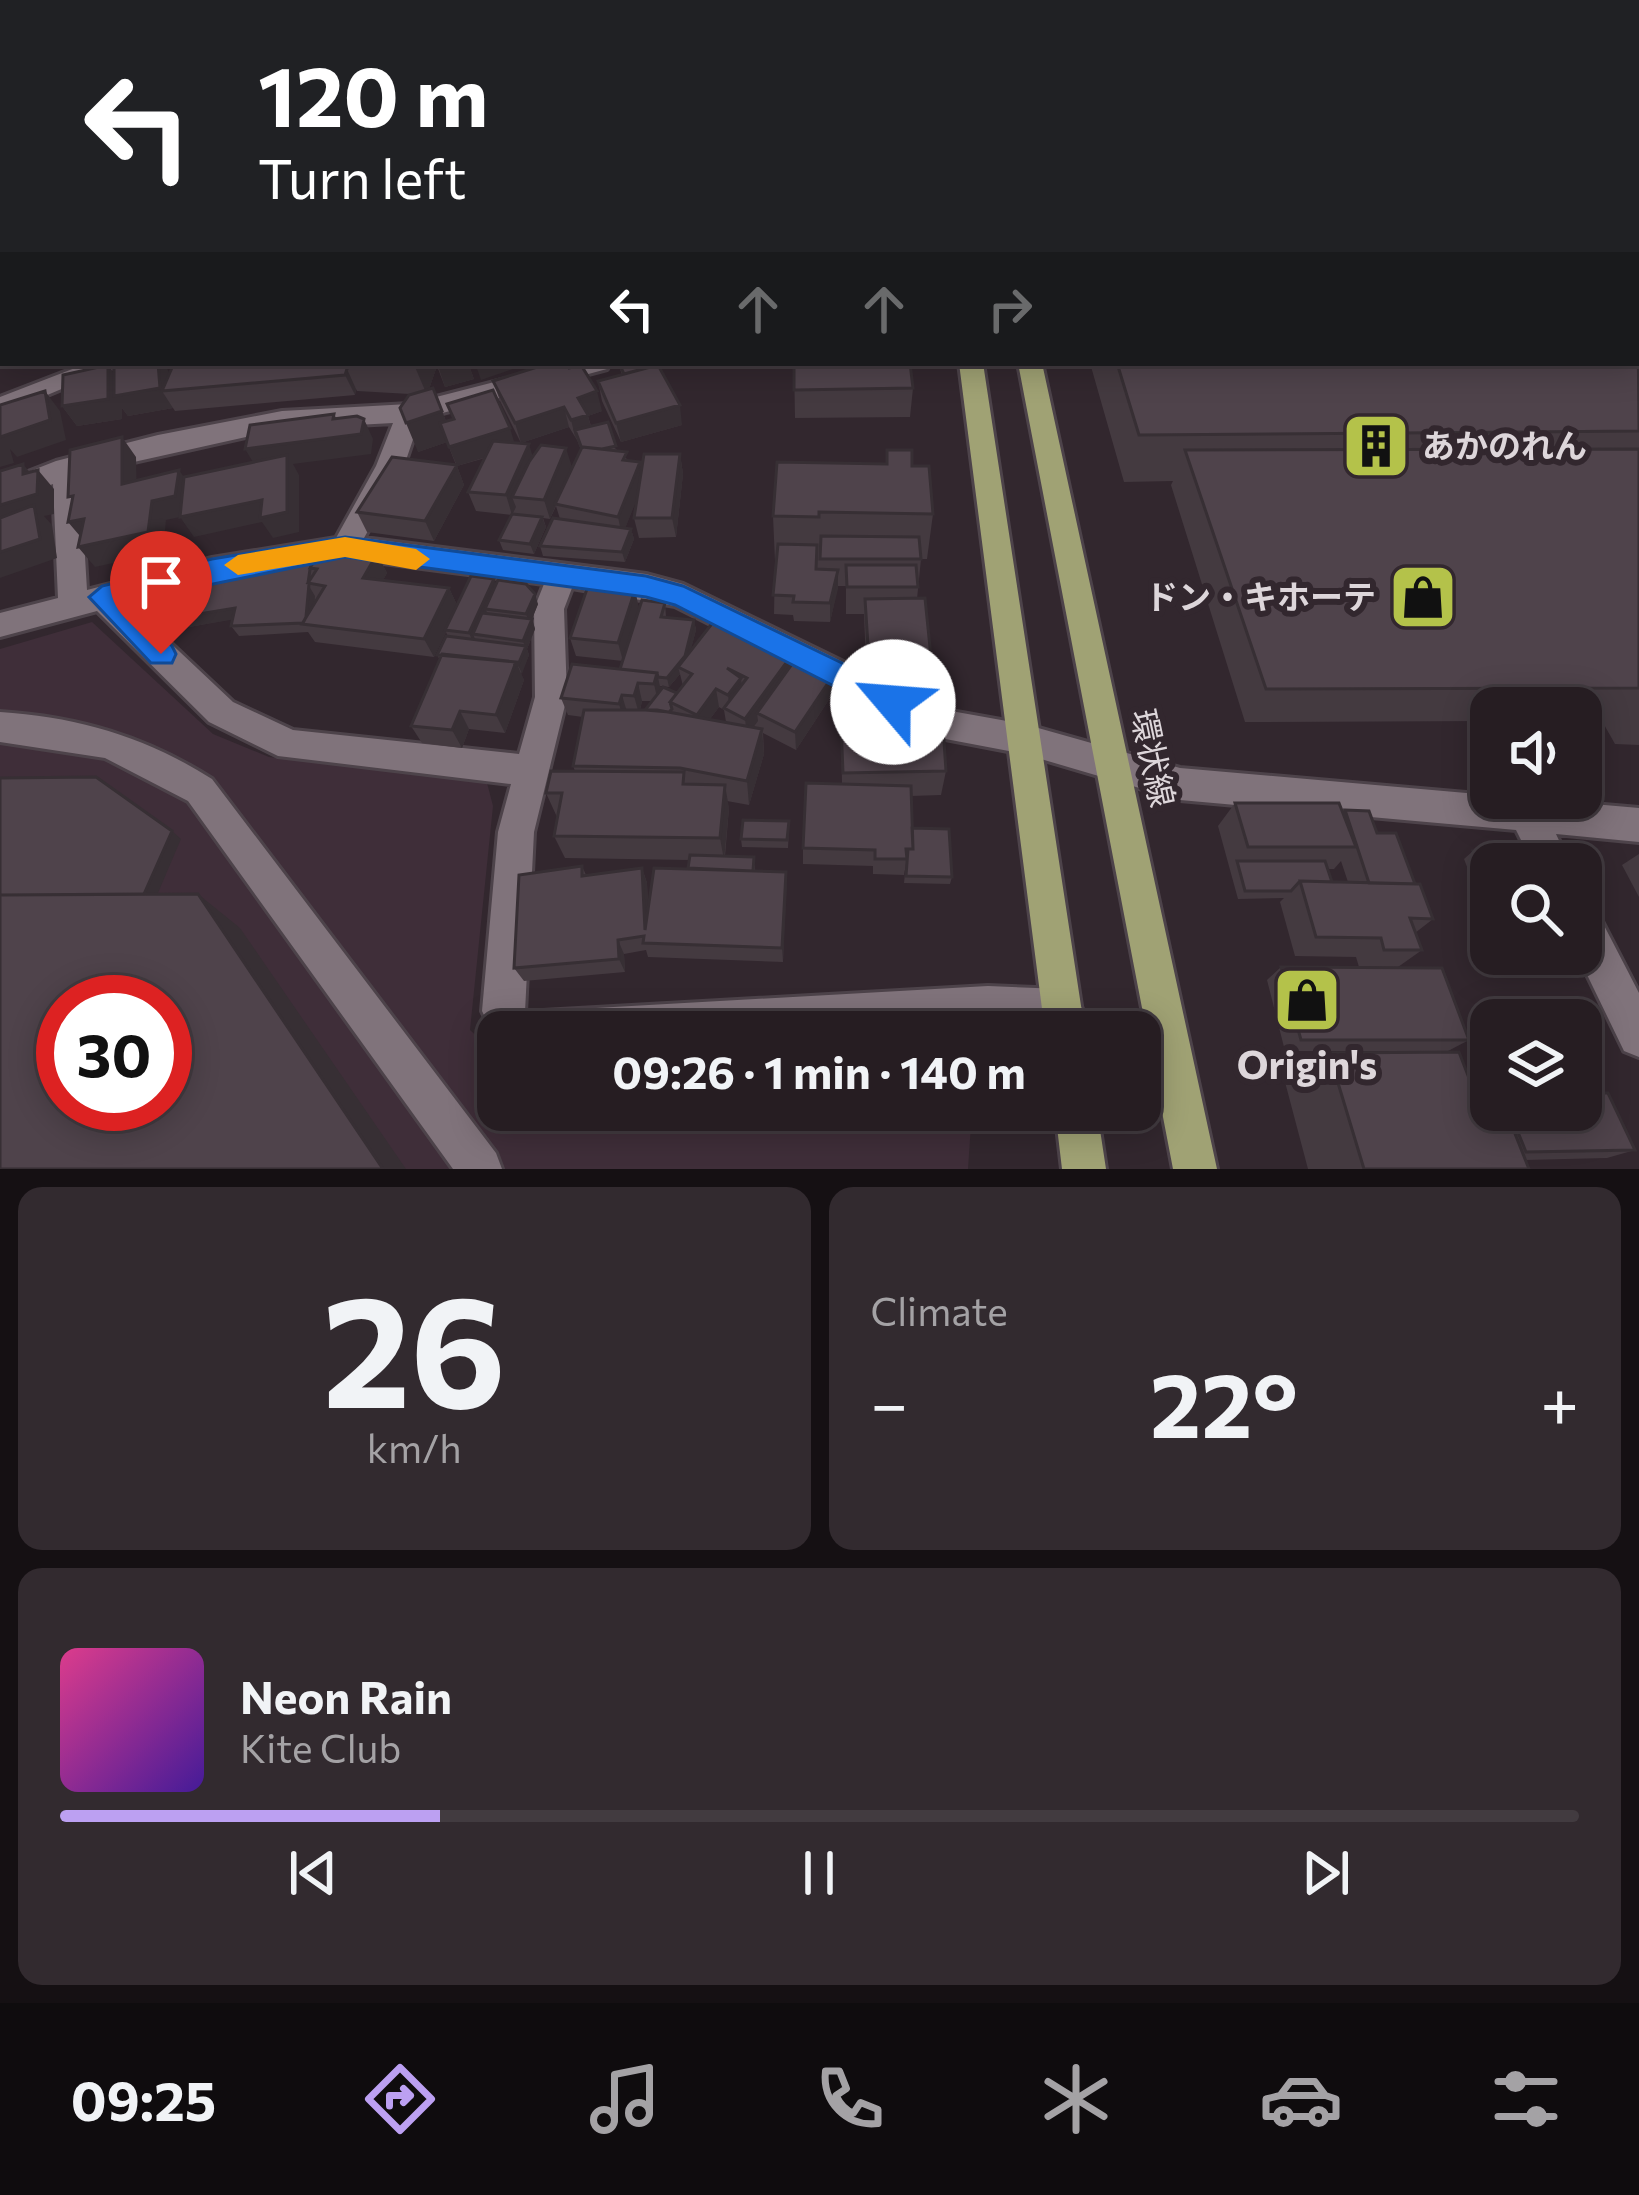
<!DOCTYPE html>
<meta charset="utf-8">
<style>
body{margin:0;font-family:Commissioner,"Noto Sans JP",sans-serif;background:#322a2f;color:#f1f3f6;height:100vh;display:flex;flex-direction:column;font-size:45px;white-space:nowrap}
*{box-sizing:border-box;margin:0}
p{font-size:39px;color:#a4a2a5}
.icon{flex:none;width:66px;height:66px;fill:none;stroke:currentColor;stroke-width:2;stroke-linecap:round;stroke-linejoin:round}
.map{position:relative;height:1169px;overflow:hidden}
.side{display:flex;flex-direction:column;gap:18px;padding:18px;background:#151013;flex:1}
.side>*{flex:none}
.top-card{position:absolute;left:0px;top:0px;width:1641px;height:366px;box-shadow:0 6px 30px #0003,0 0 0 3px #423b40;background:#202124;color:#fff;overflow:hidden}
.controls{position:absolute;left:1470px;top:687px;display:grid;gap:24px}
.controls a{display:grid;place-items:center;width:132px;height:132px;border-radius:24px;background:#261d22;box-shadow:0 6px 30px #0003,0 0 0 3px #423b40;font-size:60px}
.speed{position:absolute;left:36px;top:975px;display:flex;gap:24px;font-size:60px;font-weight:700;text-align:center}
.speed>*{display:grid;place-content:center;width:156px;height:156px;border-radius:50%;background:#261d22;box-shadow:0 6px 30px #0003,0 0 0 3px #423b40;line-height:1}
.speed .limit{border:18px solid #d22;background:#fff;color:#111}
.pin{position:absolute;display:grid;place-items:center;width:102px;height:102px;color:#fff;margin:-123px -51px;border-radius:50% 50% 50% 0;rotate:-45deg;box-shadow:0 0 12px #0007}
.pin .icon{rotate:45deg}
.me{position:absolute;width:132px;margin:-66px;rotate:297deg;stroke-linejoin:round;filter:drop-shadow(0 0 9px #0008)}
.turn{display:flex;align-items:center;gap:42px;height:252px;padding:0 60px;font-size:54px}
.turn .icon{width:156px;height:156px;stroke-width:2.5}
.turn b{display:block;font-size:84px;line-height:102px}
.lanes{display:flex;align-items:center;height:114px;padding:0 60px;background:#0003;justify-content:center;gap:60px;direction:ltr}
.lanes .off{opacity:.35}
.big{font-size:90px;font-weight:700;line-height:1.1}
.side .card{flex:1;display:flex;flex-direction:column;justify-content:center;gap:18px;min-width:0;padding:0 42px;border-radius:24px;background:#322a2f}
.side .dial{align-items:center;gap:0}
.dial b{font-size:156px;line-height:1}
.song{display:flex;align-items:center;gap:36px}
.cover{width:144px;height:144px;border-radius:18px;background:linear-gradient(135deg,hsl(330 70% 55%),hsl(260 70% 35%))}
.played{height:12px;border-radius:6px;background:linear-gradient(90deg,#bca0f2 25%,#423b40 25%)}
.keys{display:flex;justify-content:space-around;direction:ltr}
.heat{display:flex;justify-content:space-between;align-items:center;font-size:66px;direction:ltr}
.side .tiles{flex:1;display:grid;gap:18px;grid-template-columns:1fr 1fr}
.card:last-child{grid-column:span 2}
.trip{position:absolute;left:477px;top:1011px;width:684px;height:120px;border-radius:24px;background:#261d22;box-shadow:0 6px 30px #0003,0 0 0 3px #423b40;font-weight:700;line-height:120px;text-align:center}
.menu{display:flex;height:192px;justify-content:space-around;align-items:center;background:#0f0c0e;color:#a4a2a5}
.menu .icon{width:84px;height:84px}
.menu .selected{color:#bca0f2}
.menu b{font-size:54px;color:#f1f3f6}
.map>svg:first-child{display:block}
.built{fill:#3f2e39;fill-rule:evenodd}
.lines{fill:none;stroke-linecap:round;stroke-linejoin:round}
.minor-casing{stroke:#4d434a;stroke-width:6}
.major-casing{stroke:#4d434a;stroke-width:6}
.minor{fill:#80737b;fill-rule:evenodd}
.major{fill:#a0a274;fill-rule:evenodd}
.wall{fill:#443a40;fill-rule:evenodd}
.shaded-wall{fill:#372f34}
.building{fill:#4f434b;stroke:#372f34;stroke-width:3;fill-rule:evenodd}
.route{fill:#1a73e8;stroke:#114b97;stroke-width:3}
.slow{fill:#f59e0b}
.labels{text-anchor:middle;stroke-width:12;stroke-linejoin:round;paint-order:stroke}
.poi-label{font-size:33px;font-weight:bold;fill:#ddd6da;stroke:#32272e;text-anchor:start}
.street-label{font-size:33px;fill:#ddd6da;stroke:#32272e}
.near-poi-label{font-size:39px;font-weight:bold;fill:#ddd6da;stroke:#32272e}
</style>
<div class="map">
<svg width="1639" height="1169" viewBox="0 0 1639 1169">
<rect width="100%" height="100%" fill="#32272e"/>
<path class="built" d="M92 622 213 734 269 757 487 783 493 806 470 1030 498 1056V1110H972L968 1169H0V649ZM63 1002H165V1104H63Z"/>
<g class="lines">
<defs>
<path id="minor" d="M695 0H711V3H695Z
M1161 0H1177L1178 3H1162Z
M1638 87H1639V97H1638Z
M1638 134H1639V146H1638Z
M3 284V298L0 299V285Z
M1638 285H1639V299H1638Z
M88 363H123L0 415V397Z
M568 363H610L607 369 420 419 404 466 364 538 646 574 683 584 940 709 1024 724 1180 768 1639 808V842L1556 834 1570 864H1533L1516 830 1180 800 1024 754 935 737 675 606 572 588 564 609 567 697 534 832 525 1012 988 986 1062 989 1076 995 1082 1009 1076 1023 1062 1029 498 1032V1044L482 1011 498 832 511 784 278 756 209 722 97 611 0 637V613L58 598 53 484 0 504V483L56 461 158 435 282 411 409 404ZM393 423 376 466 336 538 212 558 87 590 80 474 282 429ZM345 558 544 584 534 609 535 697 519 754 293 730 233 702 128 603 212 580Z
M0 712C78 717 146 737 212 779L496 1153 502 1169H453L188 801 105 758 0 742Z
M1581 902 1595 908 1639 993V1057L1624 1051 1577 954H1581Z"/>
<path id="major" d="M365 0H590L592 3H367Z
M911 0H927L928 3H912Z
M946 0H962L963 3H947Z
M1638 52H1639V62H1638Z
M959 363H983L1085 1032H1045Z
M1018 363H1042L1217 1169H1173Z
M1055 1110H1097L1106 1169H1062Z"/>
</defs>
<use href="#minor" class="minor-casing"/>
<use href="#major" class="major-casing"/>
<use href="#minor" class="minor"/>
<use href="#major" class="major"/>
</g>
<path class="wall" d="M1018 0H1152L1151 3H1031Z
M1177 0H1260L1261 3H1179Z
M1262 0H1378L1377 3H1263Z
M1405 0H1639V28L1638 3H1403Z
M3 12V52H0V38L2 36 0 32V14Z
M3 88V155H0V89Z
M1639 322V745L1615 744 1602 721H1581V708H1491V721L1245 722 1171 485 1173 481 1124 482 1090 363H1638Z
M174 363H468L474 379 445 387 437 366 429 389 433 388 446 421 515 443 533 456 572 467 581 450 577 440 569 427 521 443 500 401 493 381 602 411 588 416 591 426 629 461 640 462 642 470 680 454 683 474 676 537 639 538 634 518 637 498 625 528 631 529 634 539 625 562 543 556 540 546 560 519 556 506 550 519 543 518 546 527 534 554 503 550 499 540 512 515 476 511 468 492 485 458 457 466 464 485 434 541 367 532 357 512 456 465 447 442 418 452 410 394 357 391 356 389 355 395 175 411 173 408 128 416 122 408V419L77 426 62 406 114 372 170 373Z
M618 363H656L682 425 621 442 602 401 598 381 622 375Z
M794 363 913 388 910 417 795 418Z
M887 450 912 466 933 514 927 559H921L917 599 931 657 928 675H886L884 663 866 664 864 614H846V586H838L830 622 794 621 793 615 774 614 775 561 773 516 886 464Z
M377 554 387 573 383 580 449 588 457 605 496 585 538 604 532 619 535 629 527 649 529 655 521 674 524 680 505 733 469 729 462 748 422 743 411 726 440 660 437 655 448 637 446 632 434 657 315 642 308 632 239 636 231 626 233 619 189 627 211 578 248 571 275 560 279 567Z
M635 590 639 609 665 603 666 617 694 620 696 630 690 652 789 659 790 668 832 695 796 750 763 733 764 754 749 805 727 801 729 808 725 856 755 865V871L786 872 783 962 648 957 646 950 624 954 625 972 524 981 514 968 582 866 586 875 642 868 647 883 648 908 689 869V860L565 858 554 836 557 817 546 793 575 771 573 766 583 717 568 715 561 698 620 669 623 661 576 656 570 638ZM680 674 683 686 677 693 661 689 660 686 669 687ZM642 701H652L645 710H640ZM719 707 724 710 726 722 710 719Z
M841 724 946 771 941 795 911 796 912 828 952 877 950 884 904 883 906 864 904 875 873 874V866L803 864V848L842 784Z
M1235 803 1343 812 1345 810 1377 833 1415 884 1433 919 1415 933 1422 950 1398 967 1469 1040 1448 1051H1285L1267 980 1281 967H1359L1356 957 1295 956 1280 902 1284 898 1238 899 1218 826ZM1341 861 1348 882H1332L1328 869H1334Z
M789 829 788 848 742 847 741 839Z
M1473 851 1491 864V896L1478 895 1464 859Z
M1639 854V897L1622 865Z
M1329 1053 1482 1112 1468 1073 1491 1062V1110H1581L1598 1093 1635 1150 1607 1158 1525 1160 1529 1169H1308L1285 1082Z"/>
<path class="shaded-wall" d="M3 101V129L0 124V104Z
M3 174V230L0 233V177Z
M0 235 3 239V252L0 255Z
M158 363H164L169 372 162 391 173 408 128 416 122 408V419L77 426 62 406 108 365 122 385Z
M417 363H436L437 366 427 395 415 367Z
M437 363H468L474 379 445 387Z
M475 363H525V365L481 380Z
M347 369 356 389 355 395 345 375Z
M45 391 60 411 66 440 17 457 10 449 14 463 0 467V438Z
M597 391 602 411 588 416 593 435 575 430 576 440 571 420 578 398Z
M680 405 682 425 621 442 616 423Z
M564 407 569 427 521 443 515 423Z
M442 411 453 440 418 452 406 423Z
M334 414 344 434 364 419 373 439 371 454 293 464 299 475V532L273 538 262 522 194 537 180 517 257 469 245 449 333 419Z
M510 428 516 448 457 466 464 485 434 541 425 521 457 466 449 447Z
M122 437 136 457 137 504 122 484Z
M529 444 535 464 512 497 516 507 512 515 506 495Z
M566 448 572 467 550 519 544 500Z
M680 454 683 474 676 537 672 518Z
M640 462 644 482 622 536 618 517Z
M23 464 37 481 38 470 54 489V514L44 516 52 525 57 558 0 578V499L23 474Z
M179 470 193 490 189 515 166 520 163 552 95 567 78 547 152 501Z
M542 517 546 527 534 554 530 544Z
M84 519 85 542 68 522Z
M631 529 634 539 625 562 622 552Z
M377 554 387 573 374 597 363 578Z
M838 570V589L830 622V603Z
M494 579 497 589 485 609 487 612 477 635 473 634 475 639 473 642 469 633Z
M309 586 315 596 313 625 306 623Z
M449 588 458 607 434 657 424 639Z
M635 590 639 609 623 661 618 643Z
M535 594 538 604 530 624 526 614Z
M235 608 242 618 189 627 181 617Z
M532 619 535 629 527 649 529 655 522 674 518 665 525 647 523 641Z
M694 620 696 630 687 665 678 667 680 674 669 687 667 678Z
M789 659 790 677 757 713 758 721 747 736 745 719Z
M516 662 524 680 505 733 496 715Z
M657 673 661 691 658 702 654 684Z
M832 677V695L796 750 795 732Z
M741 678 743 696 730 713 728 695Z
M638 683 642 701 639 714 634 696Z
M716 689 719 707 700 733 697 715Z
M622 695 627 712 624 722 619 704Z
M460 711 469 729 462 748 452 730Z
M762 729 764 754 749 805 747 781Z
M725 785 729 808 724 860 720 838Z
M172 831 181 839 143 928 132 921Z
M642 868 647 883 650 944 645 930Z
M786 872 787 887 783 962 782 948Z
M198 894 240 928 406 1169H383Z
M618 940 624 954 625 972 619 959Z"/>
<path class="building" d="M268 0H363L361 3H265Z
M405 0H426L424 3H402Z
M459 0H515L513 3H457Z
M530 0H580L579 3H528Z
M590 0H650L649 3H589Z
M744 0H782V3H743Z
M1037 0H1106L1107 3H1031Z
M1244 0H1260L1261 3H1245Z
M1499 0H1517L1520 3H1501Z
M1549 0H1573L1575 3 1550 1Z
M1618 0H1639V6L1638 3H1620Z
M1638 321 1639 431 1139 435 1117 363H1638Z
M123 363H158L160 388 114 396V366Z
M174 363H344L347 369 345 375 162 391Z
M350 363H417L415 367Z
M550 363H566L569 368 581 365 597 391 578 398 588 415 571 420 564 407 515 423 493 381Z
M619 363H656L657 365 624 374Z
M794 363H910L913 388 794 390Z
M108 365V399L62 406 63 375Z
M658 365 680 405 616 423 598 381Z
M433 388 442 411 406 423 400 408 409 395Z
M493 390 510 428 449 447 440 423 454 419 447 404Z
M45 391 50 420 0 437V405Z
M334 414 333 419 357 416 364 419 361 434 245 449 250 425Z
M608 422 616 446 602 449 582 447V449L575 430Z
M122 437V484L179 470 175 496 152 501 148 532 78 547 84 519 68 522 73 496 68 497 70 450Z
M493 441 529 444 506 495 468 492Z
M541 445 566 448 544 500 512 497 529 462Z
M582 447 627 452 623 460 640 462 618 517 555 504Z
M1639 449V688L1266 689 1185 450Z
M887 450H912V466H929L933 514 819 512V517L773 516 777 462 887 464Z
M644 454H680L672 518H634Z
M287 455V512L260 518 262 500 180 517 184 477Z
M392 457 457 465 425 521 357 512Z
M23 464V474L38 470 37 494 0 505V471Z
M34 505 40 539 0 552V518Z
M512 514 542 517 530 544 499 540Z
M553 518 631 529 622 552 540 546Z
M821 536 919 537 921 559H820Z
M778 544 817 545 816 569 838 570 830 603 793 602 794 596 773 595Z
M322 547 377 554 363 578 449 588 424 639 302 624 325 586 308 583 317 569 310 568Z
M304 554 303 564 311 563 308 583 309 584 306 617 303 623 231 626 235 608 181 617 191 574 206 572 205 579 215 578 217 570 244 565 242 572 249 571 250 563 275 560 273 568 282 566 284 557Z
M846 565H916L918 587H847Z
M471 576 494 579 469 633 445 630Z
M498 580 526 584 535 594 526 614 485 609Z
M588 586 635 590 618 643 570 638Z
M925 598 931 657H888L886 645 868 646 865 599Z
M642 600 665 603 661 617 694 620 685 656 667 678 658 677 657 673 620 669Z
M482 613 532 619 523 641 473 634Z
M714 621 789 659 745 719 724 708 747 678 727 668 741 678 728 695 716 689 697 715 670 702 692 674 678 667Z
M446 636 526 646 518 665 515 664 516 662 437 655Z
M442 654 516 662 496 715 460 711 452 730 411 726Z
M795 660 832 677 795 732 757 713Z
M572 664 657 673 654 684 638 683 634 696 622 695 619 704 561 698Z
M663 687 677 693 670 702 672 709 669 712 645 710Z
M866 688 943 726 946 771 843 773 841 724Z
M584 710H657L762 729 747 781 680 768 573 766Z
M551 771 684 772 683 784 725 785 720 838 554 836 562 793H546Z
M96 777 172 831 144 894 0 895V778Z
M806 783 911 786 913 849H906L907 859H875V850L803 848Z
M1235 803H1339L1356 847H1248Z
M1345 810 1369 811 1377 833H1396L1415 884 1369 883Z
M743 820 789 821 787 840 741 839Z
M912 828 949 829 952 877 906 876 908 849H913Z
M1473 851H1517L1523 864H1491V888H1488Z
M690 855 754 857 753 871 688 868Z
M1237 861H1325L1332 882 1300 881 1291 891H1245Z
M582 866V876L642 868 645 930 654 868 786 872 782 948 643 943 644 936 618 940 619 959 514 968 519 875Z
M1300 881 1420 884 1433 919 1410 918 1422 950H1384L1381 938 1316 937Z
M198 894 383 1169H0V895ZM63 1002H165V1104H63Z
M1281 967 1442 968 1469 1040H1301Z
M1459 1052 1482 1112 1506 1111 1529 1169H1364L1329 1053Z
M1581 1061H1584L1598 1093H1608L1635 1150 1526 1152 1509 1110H1581Z"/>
<path class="route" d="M345 537 646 576 683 586 904 693 908 702 904 711H883L675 605 646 597 345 557 125 602 172 646 176 654 172 663H151L89 597 102 586 212 559Z"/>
<path class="slow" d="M345 537 416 549 430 559 416 570 345 557 238 575 224 565 238 555Z"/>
<defs>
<symbol id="building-square" viewBox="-11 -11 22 22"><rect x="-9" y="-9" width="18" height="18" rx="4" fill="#b4c24a" stroke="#32272e"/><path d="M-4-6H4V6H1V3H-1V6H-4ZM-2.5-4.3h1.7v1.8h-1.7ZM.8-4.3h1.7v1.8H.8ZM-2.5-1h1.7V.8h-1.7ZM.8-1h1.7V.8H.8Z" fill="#111"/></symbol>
<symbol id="shop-square" viewBox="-11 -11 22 22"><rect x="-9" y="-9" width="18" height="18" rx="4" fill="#b4c24a" stroke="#32272e"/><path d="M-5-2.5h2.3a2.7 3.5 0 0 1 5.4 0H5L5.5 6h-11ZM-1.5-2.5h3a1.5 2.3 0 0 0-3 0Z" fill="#111"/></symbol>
</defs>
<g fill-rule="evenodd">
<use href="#building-square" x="1338" y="408" width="76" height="76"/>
<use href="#shop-square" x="1385" y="559" width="76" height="76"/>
<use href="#shop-square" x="1269" y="962" width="76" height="76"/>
</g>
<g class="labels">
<g class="poi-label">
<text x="1422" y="458">あかのれん</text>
<text x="1376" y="609" text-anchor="end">ドン・キホーテ</text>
</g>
<g class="street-label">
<text transform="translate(1153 758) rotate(78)" y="12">環状線</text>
</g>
<g class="near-poi-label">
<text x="1307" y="1079">Origin's</text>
</g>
</g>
</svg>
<div class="controls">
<a><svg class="icon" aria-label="sound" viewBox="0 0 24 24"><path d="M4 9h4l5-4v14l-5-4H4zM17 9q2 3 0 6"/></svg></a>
<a><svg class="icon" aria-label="search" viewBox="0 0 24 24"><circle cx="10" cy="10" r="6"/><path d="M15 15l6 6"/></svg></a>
<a><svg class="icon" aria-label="layers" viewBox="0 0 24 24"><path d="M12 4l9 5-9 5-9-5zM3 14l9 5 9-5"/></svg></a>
</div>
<div class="speed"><div class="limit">30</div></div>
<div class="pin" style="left:161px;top:654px;background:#d93025"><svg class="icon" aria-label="arrive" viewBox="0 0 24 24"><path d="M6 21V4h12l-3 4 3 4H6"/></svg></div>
<svg class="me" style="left:893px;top:702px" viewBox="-20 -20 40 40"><circle r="19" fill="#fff"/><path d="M0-13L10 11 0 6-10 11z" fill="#1a73e8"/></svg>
<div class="trip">09:26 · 1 min · 140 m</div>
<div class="top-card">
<div class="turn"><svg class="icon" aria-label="left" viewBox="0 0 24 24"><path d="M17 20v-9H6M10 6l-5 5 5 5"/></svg><div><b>120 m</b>Turn left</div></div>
<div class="lanes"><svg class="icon" aria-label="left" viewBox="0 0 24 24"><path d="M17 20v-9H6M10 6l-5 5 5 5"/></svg><svg class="icon off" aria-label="ahead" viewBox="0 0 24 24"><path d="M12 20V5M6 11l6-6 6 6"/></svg><svg class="icon off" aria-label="ahead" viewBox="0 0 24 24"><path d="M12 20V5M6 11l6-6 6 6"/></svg><svg class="icon off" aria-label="right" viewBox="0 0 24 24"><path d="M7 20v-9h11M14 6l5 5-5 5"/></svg></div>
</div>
</div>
<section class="side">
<div class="tiles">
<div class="card dial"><b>26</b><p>km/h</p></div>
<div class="card"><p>Climate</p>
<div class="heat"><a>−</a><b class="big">22°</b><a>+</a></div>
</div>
<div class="card">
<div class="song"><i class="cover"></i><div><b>Neon Rain</b><p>Kite Club</p></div></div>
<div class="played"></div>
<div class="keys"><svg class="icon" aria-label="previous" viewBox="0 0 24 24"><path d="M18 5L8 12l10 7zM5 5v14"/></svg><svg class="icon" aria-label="pause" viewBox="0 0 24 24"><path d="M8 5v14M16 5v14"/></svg><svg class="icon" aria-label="next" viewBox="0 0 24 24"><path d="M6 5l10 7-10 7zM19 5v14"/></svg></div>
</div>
</div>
</section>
<nav class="menu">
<b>09:25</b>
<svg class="icon selected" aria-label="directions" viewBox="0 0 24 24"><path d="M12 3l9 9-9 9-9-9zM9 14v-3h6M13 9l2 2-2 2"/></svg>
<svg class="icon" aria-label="music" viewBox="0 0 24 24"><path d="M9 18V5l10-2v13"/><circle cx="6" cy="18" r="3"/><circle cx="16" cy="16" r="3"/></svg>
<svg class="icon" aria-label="phone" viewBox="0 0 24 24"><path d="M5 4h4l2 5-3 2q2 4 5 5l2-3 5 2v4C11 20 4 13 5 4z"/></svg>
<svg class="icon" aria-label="climate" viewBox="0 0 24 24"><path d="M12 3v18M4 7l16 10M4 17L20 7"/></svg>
<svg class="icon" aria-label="car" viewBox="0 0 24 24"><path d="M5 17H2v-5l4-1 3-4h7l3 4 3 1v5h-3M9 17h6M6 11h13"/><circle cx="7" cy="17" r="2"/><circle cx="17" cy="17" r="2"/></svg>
<svg class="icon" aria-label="filters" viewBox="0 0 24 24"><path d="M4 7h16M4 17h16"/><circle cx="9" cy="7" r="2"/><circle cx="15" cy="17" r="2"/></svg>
</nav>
